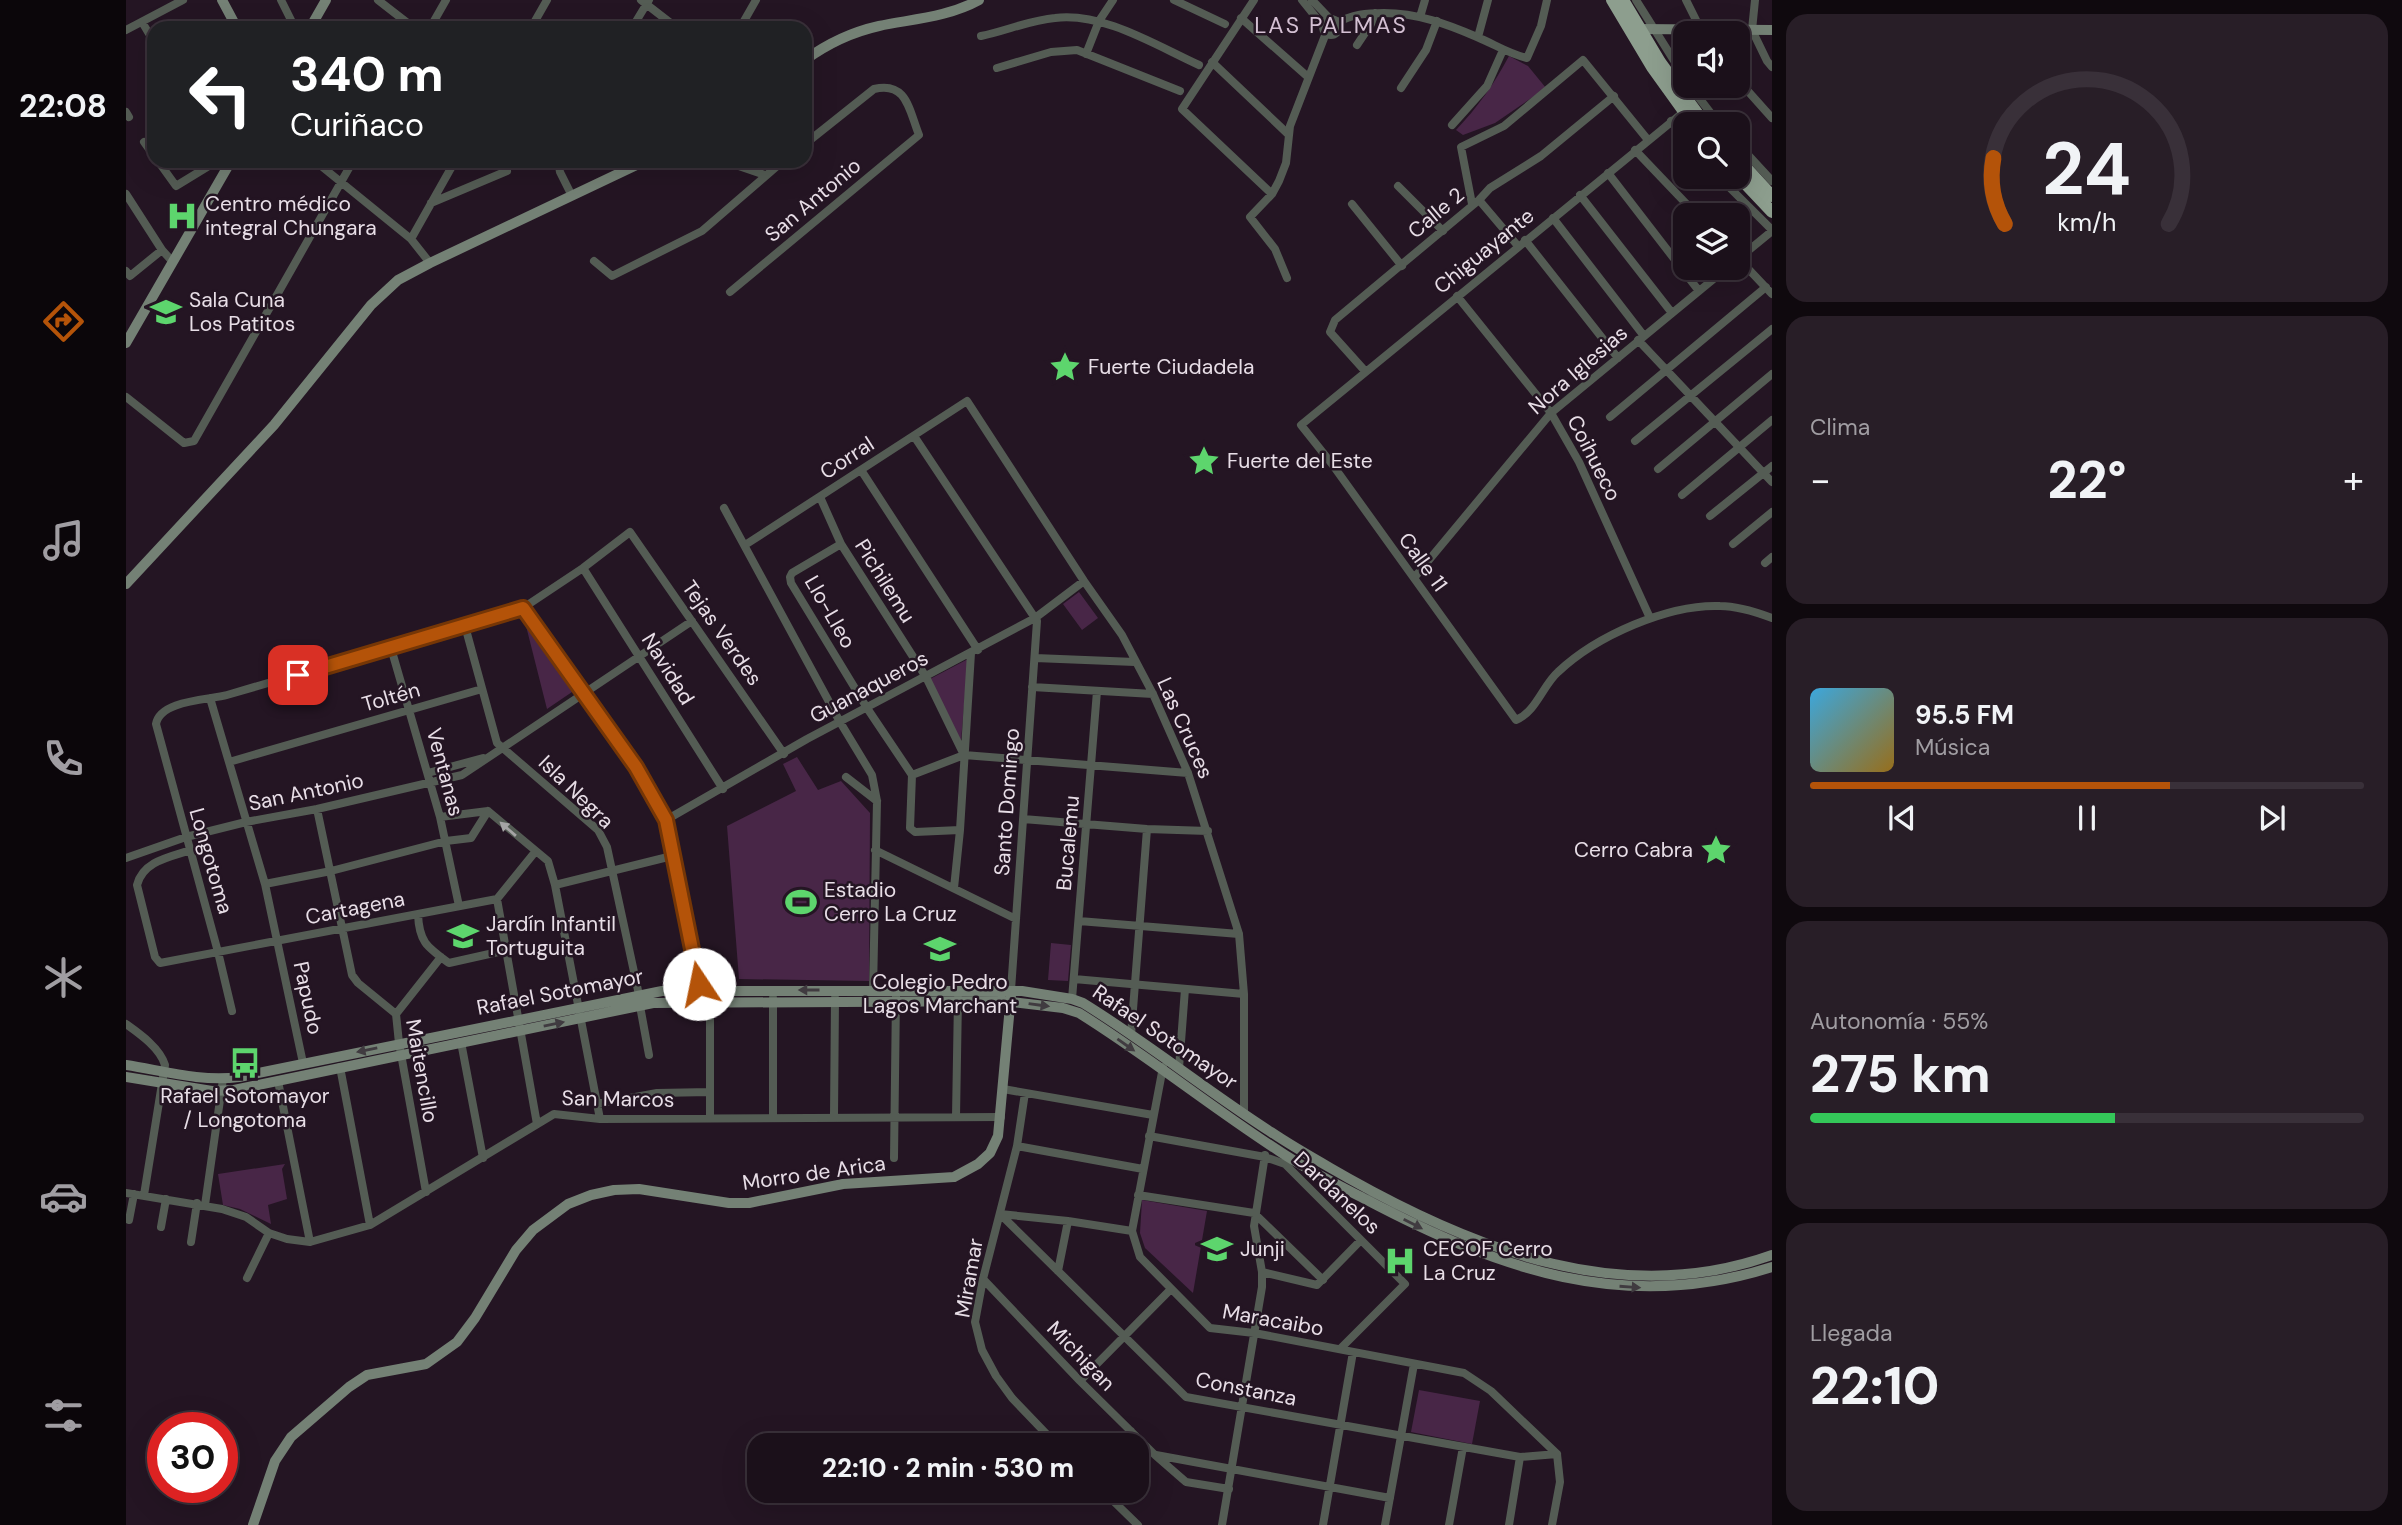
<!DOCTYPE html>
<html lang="es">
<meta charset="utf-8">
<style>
body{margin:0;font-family:"DM Sans",sans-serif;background:#281e27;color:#f1f3f6;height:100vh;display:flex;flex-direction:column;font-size:26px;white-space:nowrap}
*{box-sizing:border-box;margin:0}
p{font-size:23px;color:#a09da2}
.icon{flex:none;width:38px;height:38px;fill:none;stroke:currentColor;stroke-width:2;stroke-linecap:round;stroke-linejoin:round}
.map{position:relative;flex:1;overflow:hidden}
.side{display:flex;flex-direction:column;gap:14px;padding:14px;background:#0f090e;width:630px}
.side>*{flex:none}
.top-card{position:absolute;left:21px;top:21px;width:665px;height:147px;border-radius:21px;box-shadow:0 7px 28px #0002,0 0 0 2px #393039;background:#202124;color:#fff;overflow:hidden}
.tools{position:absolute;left:1547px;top:21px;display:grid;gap:14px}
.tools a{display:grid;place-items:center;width:77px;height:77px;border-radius:14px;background:#1b101a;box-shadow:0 7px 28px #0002,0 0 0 2px #393039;font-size:35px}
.speed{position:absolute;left:21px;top:1412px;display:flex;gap:14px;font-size:35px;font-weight:700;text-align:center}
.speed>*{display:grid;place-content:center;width:91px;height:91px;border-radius:50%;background:#1b101a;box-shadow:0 7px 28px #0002,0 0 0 2px #393039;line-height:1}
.speed .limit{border:10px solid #d22;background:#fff;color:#111}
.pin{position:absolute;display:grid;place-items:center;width:60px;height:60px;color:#fff;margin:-30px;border-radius:14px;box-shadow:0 4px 10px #0006}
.me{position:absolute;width:77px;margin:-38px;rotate:349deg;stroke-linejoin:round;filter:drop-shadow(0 0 5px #0008)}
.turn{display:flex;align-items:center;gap:24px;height:147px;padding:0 28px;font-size:32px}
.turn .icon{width:91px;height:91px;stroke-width:2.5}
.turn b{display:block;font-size:49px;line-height:60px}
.big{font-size:52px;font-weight:800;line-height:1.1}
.side .tile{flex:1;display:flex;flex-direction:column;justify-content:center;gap:10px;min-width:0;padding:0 24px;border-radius:21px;background:#281e27}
.side .dial{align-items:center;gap:0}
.dial svg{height:182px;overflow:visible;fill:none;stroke:#393039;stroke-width:7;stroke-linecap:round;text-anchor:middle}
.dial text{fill:#f1f3f6;stroke:none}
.song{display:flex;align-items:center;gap:21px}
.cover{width:84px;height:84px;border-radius:10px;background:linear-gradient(135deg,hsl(200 70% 55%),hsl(40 70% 35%))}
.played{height:7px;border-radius:4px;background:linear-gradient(90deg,#b45309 65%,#393039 65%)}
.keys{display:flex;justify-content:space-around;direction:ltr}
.heat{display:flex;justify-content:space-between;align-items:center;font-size:38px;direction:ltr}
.charge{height:10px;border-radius:5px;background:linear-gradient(90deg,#34c759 55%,#393039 0)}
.trip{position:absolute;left:621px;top:1433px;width:402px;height:70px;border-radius:21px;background:#1b101a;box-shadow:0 7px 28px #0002,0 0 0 2px #393039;font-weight:800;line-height:70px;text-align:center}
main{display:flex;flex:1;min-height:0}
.tabs{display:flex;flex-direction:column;width:126px;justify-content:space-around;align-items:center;background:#0b060a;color:#a09da2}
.tabs .icon{width:49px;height:49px}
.tabs .active{color:#b45309}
.tabs b{font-size:32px;color:#f1f3f6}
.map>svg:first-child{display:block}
.green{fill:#482647}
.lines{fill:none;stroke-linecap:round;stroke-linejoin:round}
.street{stroke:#545c54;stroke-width:8}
.secondary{stroke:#748175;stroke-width:10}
.primary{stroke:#8d9e8e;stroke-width:12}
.oneway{fill:#a5a4a5}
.oneway2{fill:#403b40}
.route-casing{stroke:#753606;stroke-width:18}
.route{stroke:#b45309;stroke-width:12}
.labels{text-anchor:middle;stroke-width:5;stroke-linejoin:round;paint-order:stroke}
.street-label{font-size:21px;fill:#e8dee7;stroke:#241523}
.poi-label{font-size:21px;fill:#e8dee7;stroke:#241523;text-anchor:start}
.neighbourhood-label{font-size:23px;letter-spacing:2px;fill:#d4c0d3;stroke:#241523}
</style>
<main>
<nav class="tabs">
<b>22:08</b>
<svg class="icon active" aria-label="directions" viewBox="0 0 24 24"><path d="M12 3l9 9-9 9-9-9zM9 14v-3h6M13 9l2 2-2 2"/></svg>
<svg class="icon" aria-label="music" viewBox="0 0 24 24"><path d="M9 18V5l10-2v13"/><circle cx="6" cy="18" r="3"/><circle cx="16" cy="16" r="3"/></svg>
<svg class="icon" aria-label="phone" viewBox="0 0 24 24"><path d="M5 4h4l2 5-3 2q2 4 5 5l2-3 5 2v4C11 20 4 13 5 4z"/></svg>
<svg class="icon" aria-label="climate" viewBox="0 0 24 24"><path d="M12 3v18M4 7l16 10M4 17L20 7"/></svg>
<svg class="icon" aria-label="car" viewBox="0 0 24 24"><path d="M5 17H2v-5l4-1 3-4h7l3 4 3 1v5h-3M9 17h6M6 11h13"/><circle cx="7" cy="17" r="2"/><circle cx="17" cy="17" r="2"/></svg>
<svg class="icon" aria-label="filters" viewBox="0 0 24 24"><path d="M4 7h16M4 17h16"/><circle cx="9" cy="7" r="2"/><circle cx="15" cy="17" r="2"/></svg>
</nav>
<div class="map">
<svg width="1646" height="1525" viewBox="0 0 1646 1525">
<rect width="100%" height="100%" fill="#241523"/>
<path class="green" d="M1383 56 1402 66 1420 88 1369 123 1337 135 1330 130C1352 107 1368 84 1383 56Z
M953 592 972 618 956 630 937 604Z
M398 618 447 686 446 692 421 709Z
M842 659 835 741 804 679Z
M671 757 692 790 715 781 744 813 743 981 613 979 601 826 670 791 657 764Z
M925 943 945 945 942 981 922 980Z
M159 1164 156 1169 161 1199 142 1205 145 1224 114 1209 97 1205 92 1174Z
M1016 1200 1081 1211 1067 1293 1019 1248 1014 1233Z
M1293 1390 1354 1401 1346 1444 1285 1432Z"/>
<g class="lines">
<path class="street" d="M155 0 169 28
M252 0 288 28
M515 0 551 28
M1048 0 1099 24
M1128 0 1056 109 1146 194
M1176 0 1197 26
M1186 0 1205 20
M1510 0 1559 78
M1560 0 1575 30
M1629 0 1626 30 1641 61 1646 67
M1294 17 1299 0
M1115 18 1182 77
M1197 27a8 8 0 1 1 16 0a8 8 0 1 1-16 0Z
M16 22 28 42
M1211 23C1226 14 1241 13 1258 13 1291 13 1321 24 1351 37 1368 44 1383 54 1401 58L1415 26 1421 0
M304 28 320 0
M405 28 421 0
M506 28 523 0
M614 28 630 0
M0 30 57 0
M855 36C880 31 904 20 929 18 977 12 1029 45 1073 65
M1352 37 1362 0
M1231 45 1245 24 1249 13
M960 54 973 21 987 0
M1086 62 1162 134
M871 68 925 52 951 50 1054 91
M1612 80 1646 118
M1564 86 1593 124
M1275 88 1300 50 1311 21
M1560 110 1175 425 1206 464 1390 720C1410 712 1417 685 1432 672 1470 636 1542 604 1594 606 1612 606 1630 612 1646 618
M0 112 3 117
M1545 121 1559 139
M1326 125 1361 86 1377 50
M18 142 28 156
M1612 144 1646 181
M1509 150 1571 215
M32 161 50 186 86 164
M189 161 285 239 304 263
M432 161 434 172 446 196
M598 161 639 175
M1482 173 1573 291
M1593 177 1646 230
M1272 186 1317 231
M0 194 36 250 46 261
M1454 195 1546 313
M1353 200 1392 246
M305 203 381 171
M1226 204 1276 266
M1346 204 1335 147 1378 126 1457 60 1522 140
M1427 218 1518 336
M285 239 329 161
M1399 240 1492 358
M1612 258 1646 294
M1612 259 1646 231
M468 261 486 276 576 231 657 161
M0 271 4 276 36 250
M1161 278 1149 249 1124 217 1146 194 1153 181 1160 163 1164 126 1200 33
M604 292 793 135C783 110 781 81 748 89L679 144
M1331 296 1425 413 1453 462 1524 618
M1512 340 1646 482
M1239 371 1204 332 1209 320 1353 200 1364 188 1415 156 1488 96
M0 397 58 443 68 441 227 161
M1484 417 1640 287
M788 436 911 621 885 990
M1509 441 1646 329
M1532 469 1646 374
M735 470 852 650
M1556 495 1646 420
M694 497 715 544 800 677 838 755
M598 508 714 722 746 775 751 801 747 990
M1584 516 1646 466
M715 544 666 573 664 577 665 583 741 708 786 775 784 828 789 832 834 830
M1607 544 1646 512
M619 545 841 401 958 581 996 635 1027 694 1062 773 1113 934 1118 994V1114
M1639 563 1646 557
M457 568 597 789
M1288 578 1425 413 1601 268
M397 608 510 767 525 788 540 820 573 984 584 1008V1118
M339 626 371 743 472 830 481 847 513 995
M265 648 314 817 333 906
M909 658 1009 662
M906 687 1027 694
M84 698 139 884 177 1063
M103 762 356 689
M302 773 357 758
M786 775 838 755 1062 773
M720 777 751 801
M191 809 226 975 232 983 270 1014 273 1043 300 1192
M314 817 362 811 422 861 429 885 474 1119
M897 819 1021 829 1082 831
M540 820 681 739 909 618 958 581
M65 850C44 857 17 861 11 885L29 957 34 963 371 899 409 852
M749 850 890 919
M0 858 60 837 120 822 191 809 336 775 566 621
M139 884 205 871 320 841 345 838 362 811
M429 885 546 856
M828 888 834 830 845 653
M371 899 411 1124
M292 914C293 942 301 947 323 963L381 950
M953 921 1113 934
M948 979 1118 994
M946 999 971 691
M514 1006 523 1055
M106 1011 92 952 30 724C34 700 83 700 101 695L397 608 457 568 504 532 658 754
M270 1014 315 957
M0 1024C14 1034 34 1048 39 1065L18 1195
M1005 1035 1021 829
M335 1042 357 1158
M214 1067 244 1225
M1037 1067 1006 1231 1014 1257 1084 1328 1128 1333 1338 1373 1365 1391 1431 1454
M1053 1068 1059 989
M152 1081 184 1242
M877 1089 1027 1115
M899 1093 891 1146 857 1279 849 1322 856 1350 870 1376 886 1398 932 1446
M471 1104 531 1093 584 1092
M708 1117 709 998
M830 1117 832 998
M647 1118V998
M1023 1136 1139 1157 1159 1164 1279 1284 1214 1349
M891 1146 1017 1169
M768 1158 770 996
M0 1193 96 1209 120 1217 143 1233 161 1239 184 1242 244 1225 428 1114 474 1119 875 1117
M1012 1195 1128 1213 1197 1280
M79 1205 97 1079
M874 1214 1060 1397 1394 1457 1431 1454
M874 1214 942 1221 1006 1231
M3 1220 8 1194
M35 1227 40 1199
M65 1242 71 1203
M932 1271 942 1221
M1136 1272 1191 1285 1235 1240
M121 1278 143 1233
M857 1279 954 1381 1029 1455 1060 1482 1103 1489
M954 1381 1045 1289
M992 1446 1005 1431
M1030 1455 1264 1498
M977 1491 1012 1525
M1096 1525 1136 1287V1272L1128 1226 1139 1155
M1197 1525 1227 1352
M1259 1525 1288 1364
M1323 1525 1337 1447
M1383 1525 1394 1457
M1426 1525 1434 1482 1431 1454"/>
<path class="secondary" d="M96 0 111 28
M184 28 200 0
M1510 29 1646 30
M679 60C701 44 726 32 753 26 787 19 822 17 853 0
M0 343 105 161
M0 584 148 425 245 305 272 280 304 263 519 161
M0 1065C38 1071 75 1082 113 1077L536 991H896L946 999 957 1003C1022 1043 1081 1091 1145 1132 1170 1149 1196 1163 1222 1178 1352 1251 1498 1308 1646 1255
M0 1077 86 1091 108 1090 527 1003 878 1001 937 1008 953 1013C1022 1056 1085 1107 1153 1151 1181 1170 1212 1185 1241 1200 1372 1269 1499 1314 1646 1267
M127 1525 149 1461 165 1437 223 1387 241 1375 300 1364 331 1342 349 1318 390 1250 407 1230 442 1204 465 1195 488 1190 513 1189 603 1203H623L717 1184 828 1177 852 1164 864 1153 872 1136 885 995"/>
<path class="primary" d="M1486 0 1526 67 1567 124
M1497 0 1534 62 1579 124
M1612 159 1646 196
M1612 176 1646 212"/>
</g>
<defs><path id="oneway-solid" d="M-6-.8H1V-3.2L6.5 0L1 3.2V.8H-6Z" transform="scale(1.75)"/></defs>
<use class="oneway" href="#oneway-solid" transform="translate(382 829) rotate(-139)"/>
<g class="oneway2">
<use href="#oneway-solid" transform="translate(683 990) rotate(180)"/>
<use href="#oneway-solid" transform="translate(913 1005) rotate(8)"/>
<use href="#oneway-solid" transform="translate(428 1024) rotate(-11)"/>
<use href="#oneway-solid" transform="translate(1000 1045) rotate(35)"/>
<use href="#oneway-solid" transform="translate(241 1050) rotate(168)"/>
<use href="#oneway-solid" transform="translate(1287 1224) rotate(27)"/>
<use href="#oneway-solid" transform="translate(1504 1287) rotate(4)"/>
</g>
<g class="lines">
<defs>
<path id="route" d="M172 675 397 608 510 767 540 820 573 984"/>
</defs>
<use href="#route" class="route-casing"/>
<use href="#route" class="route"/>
</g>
<defs>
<symbol id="hospital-bare" viewBox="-9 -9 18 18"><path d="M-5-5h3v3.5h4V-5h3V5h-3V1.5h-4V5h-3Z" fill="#5dd56d" stroke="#241523" stroke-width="2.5" paint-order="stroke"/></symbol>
<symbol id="school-bare" viewBox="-9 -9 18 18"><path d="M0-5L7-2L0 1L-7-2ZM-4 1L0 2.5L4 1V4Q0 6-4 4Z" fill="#5dd56d" stroke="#241523" stroke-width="2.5" paint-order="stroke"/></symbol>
<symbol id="sight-bare" viewBox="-9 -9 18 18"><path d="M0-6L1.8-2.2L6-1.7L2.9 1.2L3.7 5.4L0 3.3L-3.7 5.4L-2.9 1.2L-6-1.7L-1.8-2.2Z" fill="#5dd56d" stroke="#241523" stroke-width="2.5" paint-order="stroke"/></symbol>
<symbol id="stadium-bare" viewBox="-9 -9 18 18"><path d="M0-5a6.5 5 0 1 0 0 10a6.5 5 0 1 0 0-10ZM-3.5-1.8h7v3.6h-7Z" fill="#5dd56d" stroke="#241523" stroke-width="2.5" paint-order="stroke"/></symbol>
<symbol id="bus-bare" viewBox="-9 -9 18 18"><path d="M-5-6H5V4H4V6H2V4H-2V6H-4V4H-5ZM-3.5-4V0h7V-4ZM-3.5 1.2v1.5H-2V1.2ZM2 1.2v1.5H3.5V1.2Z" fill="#5dd56d" stroke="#241523" stroke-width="2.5" paint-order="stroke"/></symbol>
</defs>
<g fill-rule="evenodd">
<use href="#hospital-bare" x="34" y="194" width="44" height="44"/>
<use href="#school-bare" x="18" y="290" width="44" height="44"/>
<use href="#sight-bare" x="917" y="345" width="44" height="44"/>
<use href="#sight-bare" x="1056" y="439" width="44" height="44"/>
<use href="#sight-bare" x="1568" y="828" width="44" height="44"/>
<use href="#stadium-bare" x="653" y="880" width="44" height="44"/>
<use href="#school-bare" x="315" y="914" width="44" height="44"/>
<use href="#school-bare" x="792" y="927" width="44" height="44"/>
<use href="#bus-bare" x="97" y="1041" width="44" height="44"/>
<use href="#school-bare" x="1069" y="1227" width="44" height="44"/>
<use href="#hospital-bare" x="1252" y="1239" width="44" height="44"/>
</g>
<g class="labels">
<g class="street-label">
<text transform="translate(687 200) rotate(-40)" y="7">San Antonio</text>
<text transform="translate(1310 213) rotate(-40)" y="7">Calle 2</text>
<text transform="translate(1358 251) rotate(-39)" y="7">Chiguayante</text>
<text transform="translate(1452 370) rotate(-41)" y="7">Nora Iglesias</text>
<text transform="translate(721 458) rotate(-33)" y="7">Corral</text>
<text transform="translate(1468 458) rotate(63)" y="7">Coihueco</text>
<text transform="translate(1297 562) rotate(54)" y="7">Calle 11</text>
<text transform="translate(759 581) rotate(58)" y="7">Pichilemu</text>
<text transform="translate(704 612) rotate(60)" y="7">Llo-Lleo</text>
<text transform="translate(596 633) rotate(55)" y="7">Tejas Verdes</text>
<text transform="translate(542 669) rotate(58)" y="7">Navidad</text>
<text transform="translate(743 687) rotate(-28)" y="7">Guanaqueros</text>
<text transform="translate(265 697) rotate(-16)" y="7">Toltén</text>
<text transform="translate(1059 728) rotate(66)" y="7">Las Cruces</text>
<text transform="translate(319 772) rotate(75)" y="7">Ventanas</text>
<text transform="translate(180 792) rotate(-12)" y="7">San Antonio</text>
<text transform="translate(450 792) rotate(44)" y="7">Isla Negra</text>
<text transform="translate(881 802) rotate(-86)" y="7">Santo Domingo</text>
<text transform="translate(942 843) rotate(-85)" y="7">Bucalemu</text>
<text transform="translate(85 861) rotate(74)" y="7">Longotoma</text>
<text transform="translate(229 908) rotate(-11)" y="7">Cartagena</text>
<text transform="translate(434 992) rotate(-11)" y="7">Rafael Sotomayor</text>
<text transform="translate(182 998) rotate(78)" y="7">Papudo</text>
<text transform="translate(1039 1037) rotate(34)" y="7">Rafael Sotomayor</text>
<text transform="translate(296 1071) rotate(80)" y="7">Maitencillo</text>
<text transform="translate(492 1099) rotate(1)" y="7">San Marcos</text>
<text transform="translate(688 1173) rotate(-8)" y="7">Morro de Arica</text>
<text transform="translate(1211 1193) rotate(43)" y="7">Dardanelos</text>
<text transform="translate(843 1278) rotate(-80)" y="7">Miramar</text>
<text transform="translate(1147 1320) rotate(10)" y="7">Maracaibo</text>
<text transform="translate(955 1356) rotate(46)" y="7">Michigan</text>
<text transform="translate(1120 1389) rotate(11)" y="7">Constanza</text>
</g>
<g class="poi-label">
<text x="79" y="211">Centro médico<tspan x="79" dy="24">integral Chungara</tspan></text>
<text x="63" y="307">Sala Cuna<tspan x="63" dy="24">Los Patitos</tspan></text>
<text x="962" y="374">Fuerte Ciudadela</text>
<text x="1101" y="468">Fuerte del Este</text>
<text x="1567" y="857" text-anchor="end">Cerro Cabra</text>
<text x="698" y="897">Estadio<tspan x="698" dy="24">Cerro La Cruz</tspan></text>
<text x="360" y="931">Jardín Infantil<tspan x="360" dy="24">Tortuguita</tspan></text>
<text x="814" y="989" text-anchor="middle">Colegio Pedro<tspan x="814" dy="24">Lagos Marchant</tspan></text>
<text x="119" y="1103" text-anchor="middle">Rafael Sotomayor<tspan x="119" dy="24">/ Longotoma</tspan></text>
<text x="1114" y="1256">Junji</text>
<text x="1297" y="1256">CECOF Cerro<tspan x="1297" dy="24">La Cruz</tspan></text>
</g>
<g class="neighbourhood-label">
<text x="1205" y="33">LAS PALMAS</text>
</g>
</g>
</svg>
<div class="tools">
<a><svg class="icon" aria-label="sound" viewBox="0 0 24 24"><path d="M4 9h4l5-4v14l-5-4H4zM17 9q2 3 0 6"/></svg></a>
<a><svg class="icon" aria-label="search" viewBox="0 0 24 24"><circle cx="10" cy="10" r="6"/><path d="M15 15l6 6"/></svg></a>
<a><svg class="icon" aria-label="layers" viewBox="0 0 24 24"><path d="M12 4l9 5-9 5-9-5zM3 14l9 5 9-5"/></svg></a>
</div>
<div class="speed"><div class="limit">30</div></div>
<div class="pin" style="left:172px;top:675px;background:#d93025"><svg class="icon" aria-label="arrive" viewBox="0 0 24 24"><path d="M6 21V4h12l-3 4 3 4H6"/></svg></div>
<svg class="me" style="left:573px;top:984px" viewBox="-20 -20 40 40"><circle r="19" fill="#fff"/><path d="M0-13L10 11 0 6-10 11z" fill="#b45309"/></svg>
<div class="trip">22:10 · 2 min · 530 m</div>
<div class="top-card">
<div class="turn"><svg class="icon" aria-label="left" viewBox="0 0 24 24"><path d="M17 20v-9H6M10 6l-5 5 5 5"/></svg><div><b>340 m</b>Curiñaco</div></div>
</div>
</div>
<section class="side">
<div class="tile dial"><svg viewBox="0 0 100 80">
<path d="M14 69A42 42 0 1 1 86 69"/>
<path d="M14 69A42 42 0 0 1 9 40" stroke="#b45309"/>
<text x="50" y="56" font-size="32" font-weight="700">24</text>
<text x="50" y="72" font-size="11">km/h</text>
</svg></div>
<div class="tile"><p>Clima</p>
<div class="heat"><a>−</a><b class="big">22°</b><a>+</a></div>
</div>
<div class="tile">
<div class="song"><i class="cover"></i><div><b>95.5 FM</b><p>Música</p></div></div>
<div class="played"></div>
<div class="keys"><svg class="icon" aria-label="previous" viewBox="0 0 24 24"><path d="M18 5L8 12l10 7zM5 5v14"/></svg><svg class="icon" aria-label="pause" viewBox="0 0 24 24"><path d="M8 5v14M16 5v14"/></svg><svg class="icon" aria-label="next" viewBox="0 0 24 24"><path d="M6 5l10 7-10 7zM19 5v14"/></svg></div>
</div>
<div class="tile"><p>Autonomía · 55%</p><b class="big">275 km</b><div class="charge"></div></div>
<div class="tile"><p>Llegada</p><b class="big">22:10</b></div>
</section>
</main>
